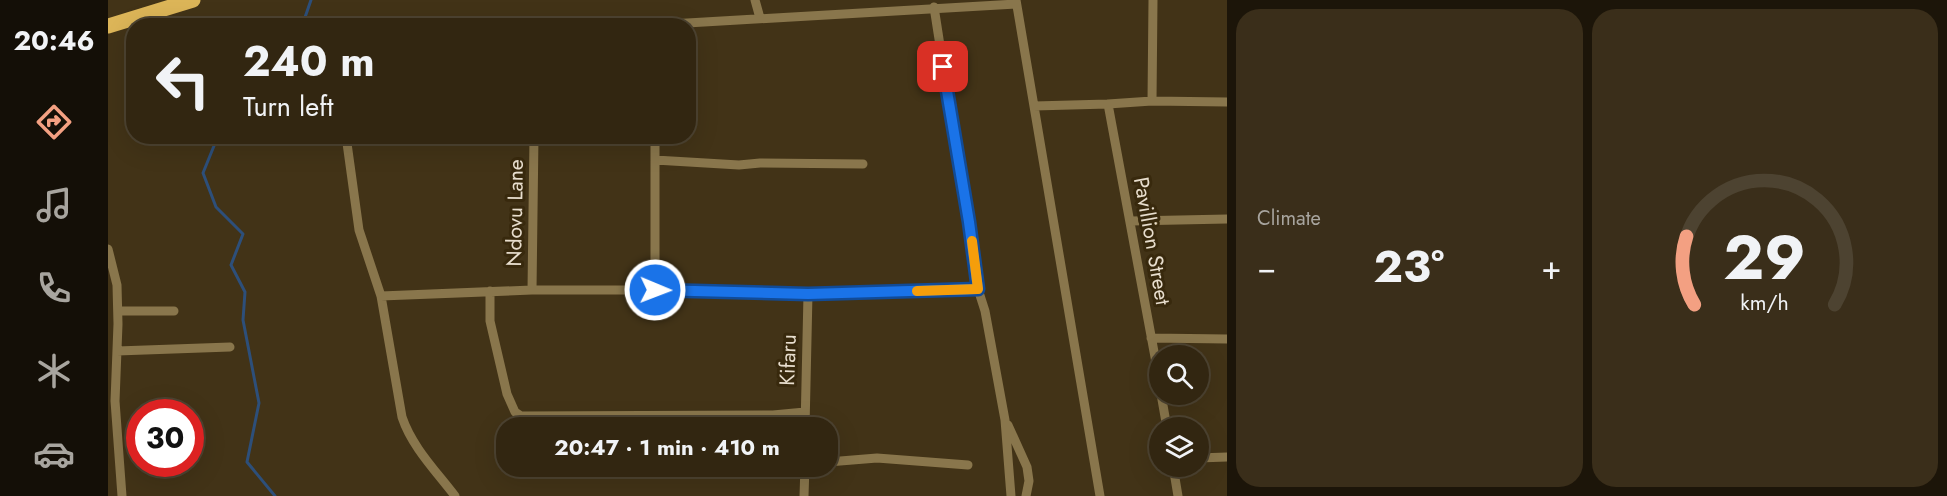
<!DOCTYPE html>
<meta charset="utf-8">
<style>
body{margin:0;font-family:Jost,sans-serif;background:#3a2e1a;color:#f1f3f6;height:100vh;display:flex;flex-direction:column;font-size:22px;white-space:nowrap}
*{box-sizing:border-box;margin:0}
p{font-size:20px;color:#a8a59f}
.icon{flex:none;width:33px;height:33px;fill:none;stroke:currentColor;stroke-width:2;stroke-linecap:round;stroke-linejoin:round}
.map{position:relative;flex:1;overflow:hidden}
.details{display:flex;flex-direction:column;gap:9px;padding:9px;background:#1c1509;width:720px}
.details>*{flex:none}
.guide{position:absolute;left:18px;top:18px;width:570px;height:126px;border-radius:24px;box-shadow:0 6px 24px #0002,0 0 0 2px #4d4331;background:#322611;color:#f1f3f6;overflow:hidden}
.buttons{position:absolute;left:1041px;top:345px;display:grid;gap:12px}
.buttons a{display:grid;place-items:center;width:60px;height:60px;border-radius:50%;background:#322611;box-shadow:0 6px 24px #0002,0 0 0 2px #4d4331;font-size:30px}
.speed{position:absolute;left:18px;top:399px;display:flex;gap:12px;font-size:30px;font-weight:700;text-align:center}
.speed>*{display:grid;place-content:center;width:78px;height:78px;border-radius:50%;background:#322611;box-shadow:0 6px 24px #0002,0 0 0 2px #4d4331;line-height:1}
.speed .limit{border:9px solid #d22;background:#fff;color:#111}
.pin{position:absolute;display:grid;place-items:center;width:51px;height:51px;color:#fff;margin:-26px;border-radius:12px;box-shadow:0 3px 9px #0006}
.me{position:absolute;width:66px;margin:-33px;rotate:91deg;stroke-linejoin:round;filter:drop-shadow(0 0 4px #0008)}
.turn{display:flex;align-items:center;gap:21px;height:126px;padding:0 18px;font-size:27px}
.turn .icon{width:78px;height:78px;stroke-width:2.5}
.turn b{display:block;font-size:42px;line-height:51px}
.big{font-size:45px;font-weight:700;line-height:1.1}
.details .tile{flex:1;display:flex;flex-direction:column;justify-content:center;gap:9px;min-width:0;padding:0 21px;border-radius:24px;background:#3a2e1a}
.details .dial{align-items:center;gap:0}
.dial svg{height:156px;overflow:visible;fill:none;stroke:#4d4331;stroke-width:7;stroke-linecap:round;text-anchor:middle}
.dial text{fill:#f1f3f6;stroke:none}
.heat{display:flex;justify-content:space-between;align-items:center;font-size:33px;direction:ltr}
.details .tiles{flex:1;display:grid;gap:9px;grid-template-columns:repeat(2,1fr)}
.trip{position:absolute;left:388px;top:417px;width:342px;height:60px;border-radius:24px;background:#322611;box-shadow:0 6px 24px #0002,0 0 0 2px #4d4331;font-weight:700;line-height:60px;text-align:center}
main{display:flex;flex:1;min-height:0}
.tabs{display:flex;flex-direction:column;width:108px;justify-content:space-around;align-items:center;background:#140f07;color:#a8a59f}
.tabs .icon{width:42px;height:42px}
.tabs .selected{color:#f3a082}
.tabs b{font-size:27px;color:#f1f3f6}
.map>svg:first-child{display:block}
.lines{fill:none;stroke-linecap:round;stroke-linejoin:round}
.stream{stroke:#2d4f7a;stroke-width:3}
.minor{stroke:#89764c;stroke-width:9}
.primary{stroke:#dcb558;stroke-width:15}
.route-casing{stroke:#114b97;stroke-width:15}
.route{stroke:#1a73e8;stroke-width:10}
.slow{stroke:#f59e0b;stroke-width:10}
.labels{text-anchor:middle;stroke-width:6;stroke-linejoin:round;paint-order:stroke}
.street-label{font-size:21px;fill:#e8dece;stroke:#38290d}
</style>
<main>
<nav class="tabs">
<b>20:46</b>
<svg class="icon selected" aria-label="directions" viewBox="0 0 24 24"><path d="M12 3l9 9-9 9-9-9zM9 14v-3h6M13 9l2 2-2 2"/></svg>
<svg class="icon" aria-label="music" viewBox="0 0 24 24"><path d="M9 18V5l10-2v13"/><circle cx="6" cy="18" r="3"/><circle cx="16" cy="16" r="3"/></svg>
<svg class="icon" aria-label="phone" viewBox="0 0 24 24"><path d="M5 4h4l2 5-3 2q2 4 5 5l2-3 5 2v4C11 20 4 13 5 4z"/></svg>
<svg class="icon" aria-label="climate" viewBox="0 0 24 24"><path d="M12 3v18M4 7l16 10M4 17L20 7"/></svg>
<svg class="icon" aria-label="car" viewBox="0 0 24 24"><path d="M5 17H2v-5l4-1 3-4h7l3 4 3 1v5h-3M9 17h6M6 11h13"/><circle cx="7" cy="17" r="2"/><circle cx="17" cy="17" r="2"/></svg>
</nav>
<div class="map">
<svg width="1119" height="496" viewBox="0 0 1119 496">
<rect width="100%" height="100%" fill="#423317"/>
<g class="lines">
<path class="stream" d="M194 26 203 0
M110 136 95 173 108 207 135 234 123 265 137 292 135 320 151 403 139 462 167 496"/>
<path class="minor" d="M647 0 652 18
M908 0 992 496
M826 7 870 289 877 311 897 420 903 496
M528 26 908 4
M1044 101 1045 0
M1000 104 1052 384
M926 106 1000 104 1044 101 1119 102
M238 136 251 230 273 296 294 417C304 447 328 471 347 496
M547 160 631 165 652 163 755 164
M1023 221 1119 219
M0 249 9 285 10 324 7 401 14 496
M424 290 426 136
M547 290V136
M382 291V321L399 394 407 412 413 416 665 415 697 412
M273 296 424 290H547L700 294 870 289
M10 311H66
M1043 338 1119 339
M9 351 122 347
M1053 394 1059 428
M900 425 919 467 921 481 918 496
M697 428 700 294
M1090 458 1119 457
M720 462 769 458 860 465
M1065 466 1070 496
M696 496 697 466"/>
<path class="primary" d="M0 26 85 0"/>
</g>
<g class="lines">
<defs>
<path id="route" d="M547 290 700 294 870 289 861 222 835 67"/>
</defs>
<use href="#route" class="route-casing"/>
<use href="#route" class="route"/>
<path class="slow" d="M809 291 870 289 864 241"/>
</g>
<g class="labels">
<g class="street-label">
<text transform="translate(407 213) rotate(-89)" y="7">Ndovu Lane</text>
<text transform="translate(1044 241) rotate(80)" y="7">Pavillion Street</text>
<text transform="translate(680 360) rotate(-88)" y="7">Kifaru</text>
</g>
</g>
</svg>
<div class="buttons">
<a><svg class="icon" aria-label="search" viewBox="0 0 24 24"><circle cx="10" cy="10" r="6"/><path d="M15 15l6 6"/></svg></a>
<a><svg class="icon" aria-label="layers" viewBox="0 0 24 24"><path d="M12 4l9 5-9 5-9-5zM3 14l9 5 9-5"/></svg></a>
</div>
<div class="speed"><div class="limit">30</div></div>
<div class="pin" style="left:835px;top:67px;background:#d93025"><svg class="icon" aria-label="arrive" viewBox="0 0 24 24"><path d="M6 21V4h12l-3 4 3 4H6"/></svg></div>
<svg class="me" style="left:547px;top:290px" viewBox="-20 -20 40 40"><circle r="17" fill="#1a73e8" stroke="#fff" stroke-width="3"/><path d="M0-11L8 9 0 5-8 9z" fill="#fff"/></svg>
<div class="trip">20:47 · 1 min · 410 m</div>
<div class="guide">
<div class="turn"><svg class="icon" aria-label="left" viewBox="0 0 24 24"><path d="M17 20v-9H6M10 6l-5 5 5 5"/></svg><div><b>240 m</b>Turn left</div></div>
</div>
</div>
<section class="details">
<div class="tiles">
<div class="tile"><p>Climate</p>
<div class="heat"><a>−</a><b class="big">23°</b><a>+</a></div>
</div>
<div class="tile dial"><svg viewBox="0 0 100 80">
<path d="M14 69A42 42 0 1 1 86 69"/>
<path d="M14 69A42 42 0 0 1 10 34" stroke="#f3a082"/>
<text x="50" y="56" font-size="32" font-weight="700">29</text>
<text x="50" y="72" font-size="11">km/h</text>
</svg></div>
</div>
</section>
</main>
